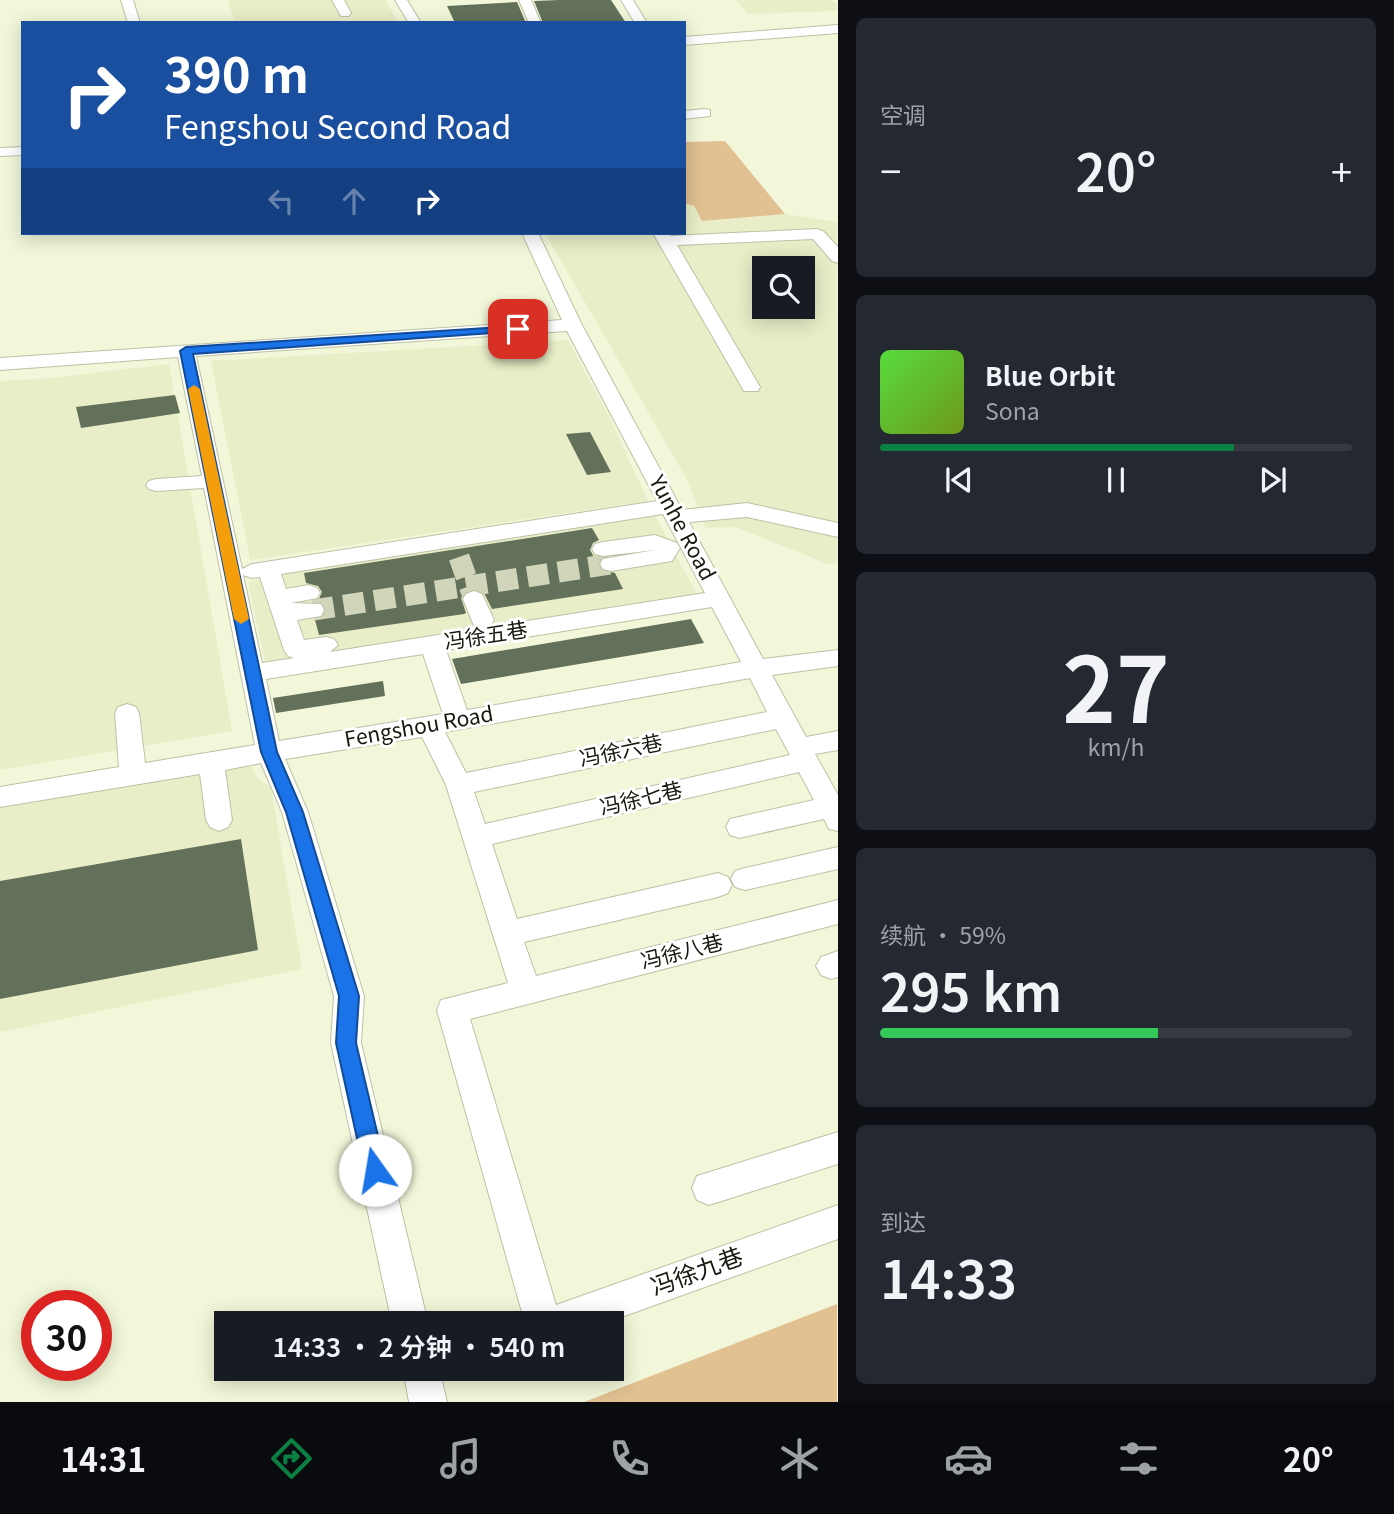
<!DOCTYPE html>
<html lang="zh">
<meta charset="utf-8">
<style>
body{margin:0;font-family:Georgia,"Noto Sans SC",serif;background:#242831;color:#f1f3f6;height:100vh;display:flex;flex-direction:column;font-size:26px;white-space:nowrap}
*{box-sizing:border-box;margin:0}
p{font-size:23px;color:#9ea1a6}
.icon{flex:none;width:38px;height:38px;fill:none;stroke:currentColor;stroke-width:2;stroke-linecap:round;stroke-linejoin:round}
.map{position:relative;flex:1;overflow:hidden}
.panel{display:flex;flex-direction:column;gap:18px;padding:18px;background:#0d0f14;width:556px}
.panel>*{flex:none}
.top-card{position:absolute;left:21px;top:21px;width:665px;height:214px;border-radius:0px;box-shadow:0 4px 18px #0003;background:#1a4fa0;color:#fff;overflow:hidden}
.buttons{position:absolute;left:752px;top:256px;display:grid;gap:14px}
.buttons a{display:grid;place-items:center;width:63px;height:63px;border-radius:0px;background:#171b24;box-shadow:0 4px 18px #0003;font-size:35px}
.speed{position:absolute;left:21px;top:1290px;display:flex;gap:14px;font-size:35px;font-weight:700;text-align:center}
.speed>*{display:grid;place-content:center;width:91px;height:91px;border-radius:50%;background:#171b24;box-shadow:0 4px 18px #0003;line-height:1}
.speed .limit{border:10px solid #d22;background:#fff;color:#111}
.pin{position:absolute;display:grid;place-items:center;width:60px;height:60px;color:#fff;margin:-30px;border-radius:14px;box-shadow:0 4px 10px #0006}
.me{position:absolute;width:77px;margin:-38px;rotate:347deg;stroke-linejoin:round;filter:drop-shadow(0 0 5px #0008)}
.turn{display:flex;align-items:center;gap:24px;height:147px;padding:0 28px;font-size:32px}
.turn .icon{width:91px;height:91px;stroke-width:2.5}
.turn b{display:block;font-size:49px;line-height:60px}
.lanes{display:flex;align-items:center;height:66px;padding:0 28px;background:#0003;justify-content:center;gap:35px;direction:ltr}
.lanes .off{opacity:.35}
.big{font-size:52px;font-weight:600;line-height:1.1}
.panel .card{flex:1;display:flex;flex-direction:column;justify-content:center;gap:10px;min-width:0;padding:0 24px;border-radius:10px;background:#242831}
.panel .dial{align-items:center;gap:0}
.dial b{font-size:91px;line-height:1}
.song{display:flex;align-items:center;gap:21px}
.cover{width:84px;height:84px;border-radius:10px;background:linear-gradient(135deg,hsl(110 70% 55%),hsl(80 70% 35%))}
.played{height:7px;border-radius:4px;background:linear-gradient(90deg,#0b8043 75%,#363941 75%)}
.keys{display:flex;justify-content:space-around;direction:ltr}
.heat{display:flex;justify-content:space-between;align-items:center;font-size:38px;direction:ltr}
.charge{height:10px;border-radius:5px;background:linear-gradient(90deg,#34c759 59%,#363941 0)}
.trip{position:absolute;left:214px;top:1311px;width:410px;height:70px;border-radius:0px;background:#171b24;box-shadow:0 4px 18px #0003;font-weight:600;line-height:70px;text-align:center}
.dock{display:flex;height:112px;justify-content:space-around;align-items:center;background:#090b0e;color:#9ea1a6}
.dock .icon{width:49px;height:49px}
.dock .on{color:#0b8043}
.dock b{font-size:32px;color:#f1f3f6}
main{display:flex;flex:1;min-height:0}
.map>svg:first-child{display:block}
.built{fill:#e9eec8;fill-rule:evenodd}
.green{fill:#e1c092}
.building{fill:#63715a}
.lines{fill:none;stroke-linecap:round;stroke-linejoin:round}
.minor-tunnel{stroke:#d1d6bb;stroke-width:21;stroke-dasharray:21 10;stroke-linecap:butt}
.minor-casing{stroke:#bdc1a5;stroke-width:2}
.minor{fill:#fff;fill-rule:evenodd}
.route{fill:#1a73e8;stroke:#114b97;stroke-width:2}
.slow{fill:#f59e0b}
.labels{text-anchor:middle;stroke-width:6;stroke-linejoin:round;paint-order:stroke}
.street-label{font-size:21px;fill:#17180e;stroke:#fff}
.near-street-label{font-size:24px;fill:#17180e;stroke:#fff}
</style>
<main>
<div class="map">
<svg width="838" height="1402" viewBox="0 0 838 1402">
<rect width="100%" height="100%" fill="#f2f7d9"/>
<path class="built" d="M228 0H385L399 23H235Z
M736 0H831L837 4V11L747 14Z
M684 203 694 206 702 221 785 214 837 222V563L828 564 736 527 705 528 689 483 545 233H684ZM765 268H803V306H765Z
M568 340 608 414 648 501 250 560 211 361Z
M169 364 232 731 0 770V381L52 378Z
M653 512 697 594 266 666 248 582 295 570Z
M250 766 258 778 271 788 302 969 0 1032V808Z"/>
<path class="green" d="M725 141 785 214 702 221 694 206 684 203V142Z
M837 1304V1402H584Z"/>
<path class="building" d="M559 0H611L626 23H543L534 1Z
M517 2 526 23H455L447 6Z
M175 395 180 413 81 428 76 407Z
M590 432 611 472 587 475 566 434Z
M592 528 599 540 593 543 590 550 594 557 600 558 598 565 601 570 615 573 623 589 492 609 484 593 473 589 465 592 461 598 466 613 464 614 319 635 315 620 323 617 326 609 323 603 314 601 319 599 322 592 318 586 306 583 304 573Z
M691 619 704 643 461 684 452 659Z
M383 681 385 696 276 713 273 698Z
M241 839 258 950 0 999V881Z"/>
<g class="lines">
<path class="minor-tunnel" d="M459 557 474 599
M313 610 611 564"/>
<defs>
<path id="minor" d="M121 0H133L140 23H128Z
M332 0H344L351 13 349 16H341Z
M395 0H407L421 23H409Z
M519 0H531L541 23H529Z
M621 0H633L647 23H635Z
M838 25V33L684 45V37Z
M705 109 710 110V116L684 119V111Z
M23 147V155L0 156V148Z
M817 229 823 231 838 247V263L832 261 813 239 677 245 760 387 758 391H744L653 233H669L671 236Z
M522 233H538L582 325 682 510 747 503 838 523V537L747 517 689 522 763 659 838 650V666L772 675 806 737 838 731V750L815 754 838 795V831L829 829 824 819 739 838 730 835 726 827 730 819 814 800 799 772 492 844 517 919 718 873 728 877 732 885 728 893 718 897 524 942 536 976 838 900V924L470 1019 556 1305 838 1205V1239L605 1323H525L437 1010 441 1000 508 983 446 785 422 737 285 759 308 812 364 996 361 1043 428 1323H392L331 1043 334 996 282 812 261 763 225 770 232 820 228 827 219 831 210 827 206 820 200 774 0 807V787L119 767 115 713 118 707 127 704 136 707 139 713 145 763 255 745 204 488 156 491 149 489 146 485 149 481 156 479 202 476 178 357 0 370V358L562 320ZM567 331 657 501 252 564 242 569 196 356ZM663 514 705 593 330 652 338 645 334 639 326 637 304 640 297 620 321 616 324 610 321 604 291 603 317 598 320 593 317 588 309 585 286 589 281 574ZM243 575 252 578 260 577 284 650 288 656 294 658 262 663ZM712 607 741 662 467 710 446 650ZM423 654 443 714 279 741 266 679ZM750 678 767 712 466 773 445 732ZM776 729 790 755 485 824 474 792Z
M655 535 677 543 680 548 672 561 611 571 603 569 600 564 603 559 655 550 603 556 595 554 592 549 595 544 603 542Z
M474 591 482 594 494 620 490 626 482 628 474 626 463 599 466 594Z
M838 847V869L745 890 735 887 731 879 735 871 745 868Z
M838 951V977L831 979 821 975 816 966 821 957Z
M838 1132V1164L709 1205 697 1200 692 1188 697 1176Z
M403 1368H439L447 1402H409Z"/>
</defs>
<use href="#minor" class="minor-casing"/>
<use href="#minor" class="minor"/>
</g>
<path class="route" d="M518 326 522 327V331L193 354 277 752 303 812 359 996 356 1043 386 1170 383 1178 375 1181 368 1178 364 1170 336 1043 339 996 286 812 261 752 180 351 186 347Z"/>
<path class="slow" d="M194 385 200 389 249 619 241 624 234 619 188 389Z"/>
<g class="labels">
<g class="street-label">
<text transform="translate(682 528) rotate(62)" y="7">Yunhe Road</text>
<text transform="translate(486 636) rotate(-9)" y="7">冯徐五巷</text>
<text transform="translate(419 727) rotate(-10)" y="7">Fengshou Road</text>
<text transform="translate(621 751) rotate(-12)" y="7">冯徐六巷</text>
<text transform="translate(641 799) rotate(-13)" y="7">冯徐七巷</text>
<text transform="translate(682 952) rotate(-14)" y="7">冯徐八巷</text>
</g>
<g class="near-street-label">
<text transform="translate(697 1272) rotate(-20)" y="8">冯徐九巷</text>
</g>
</g>
</svg>
<div class="buttons">
<a><svg class="icon" aria-label="search" viewBox="0 0 24 24"><circle cx="10" cy="10" r="6"/><path d="M15 15l6 6"/></svg></a>
</div>
<div class="speed"><div class="limit">30</div></div>
<div class="pin" style="left:518px;top:329px;background:#d93025"><svg class="icon" aria-label="arrive" viewBox="0 0 24 24"><path d="M6 21V4h12l-3 4 3 4H6"/></svg></div>
<svg class="me" style="left:375px;top:1170px" viewBox="-20 -20 40 40"><circle r="19" fill="#fff"/><path d="M0-13L10 11 0 6-10 11z" fill="#1a73e8"/></svg>
<div class="trip">14:33 · 2 分钟 · 540 m</div>
<div class="top-card">
<div class="turn"><svg class="icon" aria-label="right" viewBox="0 0 24 24"><path d="M7 20v-9h11M14 6l5 5-5 5"/></svg><div><b>390 m</b>Fengshou Second Road</div></div>
<div class="lanes"><svg class="icon off" aria-label="left" viewBox="0 0 24 24"><path d="M17 20v-9H6M10 6l-5 5 5 5"/></svg><svg class="icon off" aria-label="ahead" viewBox="0 0 24 24"><path d="M12 20V5M6 11l6-6 6 6"/></svg><svg class="icon" aria-label="right" viewBox="0 0 24 24"><path d="M7 20v-9h11M14 6l5 5-5 5"/></svg></div>
</div>
</div>
<section class="panel">
<div class="card"><p>空调</p>
<div class="heat"><a>−</a><b class="big">20°</b><a>+</a></div>
</div>
<div class="card">
<div class="song"><i class="cover"></i><div><b>Blue Orbit</b><p>Sona</p></div></div>
<div class="played"></div>
<div class="keys"><svg class="icon" aria-label="previous" viewBox="0 0 24 24"><path d="M18 5L8 12l10 7zM5 5v14"/></svg><svg class="icon" aria-label="pause" viewBox="0 0 24 24"><path d="M8 5v14M16 5v14"/></svg><svg class="icon" aria-label="next" viewBox="0 0 24 24"><path d="M6 5l10 7-10 7zM19 5v14"/></svg></div>
</div>
<div class="card dial"><b>27</b><p>km/h</p></div>
<div class="card"><p>续航 · 59%</p><b class="big">295 km</b><div class="charge"></div></div>
<div class="card"><p>到达</p><b class="big">14:33</b></div>
</section>
</main>
<nav class="dock">
<b>14:31</b>
<svg class="icon on" aria-label="directions" viewBox="0 0 24 24"><path d="M12 3l9 9-9 9-9-9zM9 14v-3h6M13 9l2 2-2 2"/></svg>
<svg class="icon" aria-label="music" viewBox="0 0 24 24"><path d="M9 18V5l10-2v13"/><circle cx="6" cy="18" r="3"/><circle cx="16" cy="16" r="3"/></svg>
<svg class="icon" aria-label="phone" viewBox="0 0 24 24"><path d="M5 4h4l2 5-3 2q2 4 5 5l2-3 5 2v4C11 20 4 13 5 4z"/></svg>
<svg class="icon" aria-label="climate" viewBox="0 0 24 24"><path d="M12 3v18M4 7l16 10M4 17L20 7"/></svg>
<svg class="icon" aria-label="car" viewBox="0 0 24 24"><path d="M5 17H2v-5l4-1 3-4h7l3 4 3 1v5h-3M9 17h6M6 11h13"/><circle cx="7" cy="17" r="2"/><circle cx="17" cy="17" r="2"/></svg>
<svg class="icon" aria-label="filters" viewBox="0 0 24 24"><path d="M4 7h16M4 17h16"/><circle cx="9" cy="7" r="2"/><circle cx="15" cy="17" r="2"/></svg>
<b>20°</b>
</nav>
